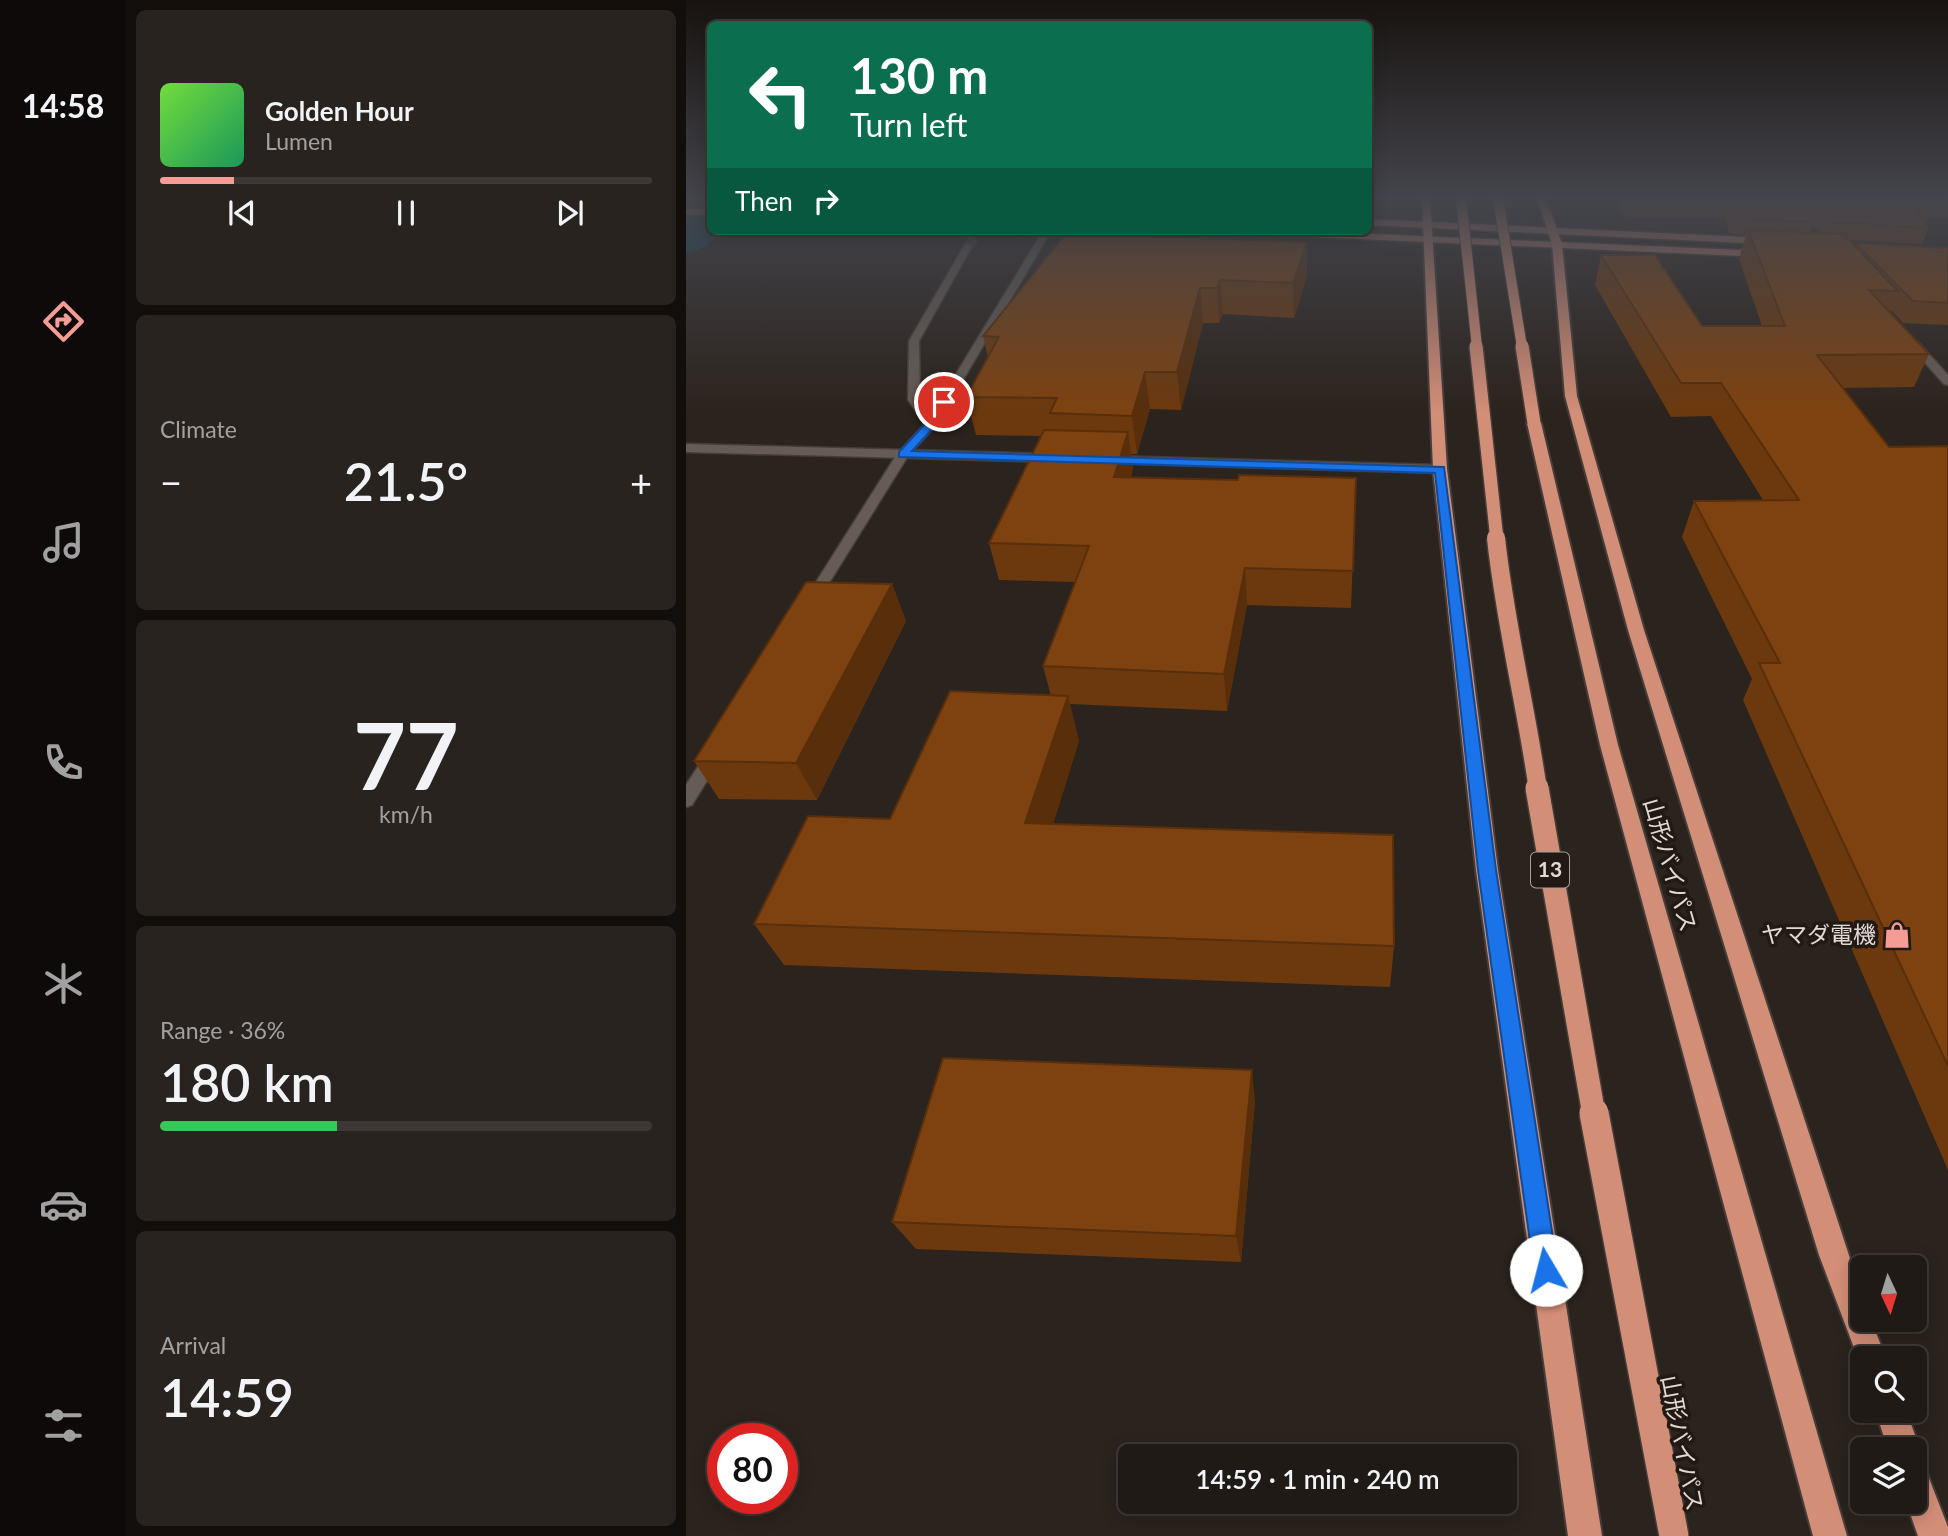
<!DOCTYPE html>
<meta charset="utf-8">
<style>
body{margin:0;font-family:Lato,"Noto Sans JP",sans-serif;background:#28231f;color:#f1f3f6;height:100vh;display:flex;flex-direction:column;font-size:26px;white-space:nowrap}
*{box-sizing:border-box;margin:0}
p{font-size:23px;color:#a2a1a1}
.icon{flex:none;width:38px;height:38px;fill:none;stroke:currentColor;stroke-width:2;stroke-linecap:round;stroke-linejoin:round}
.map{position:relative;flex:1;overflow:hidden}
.side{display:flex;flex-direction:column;gap:10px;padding:10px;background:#120e0c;width:560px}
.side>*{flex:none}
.banner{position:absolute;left:21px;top:21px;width:665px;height:214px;border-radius:10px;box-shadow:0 4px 18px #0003,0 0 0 2px #3d3835;background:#0b6e4f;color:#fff;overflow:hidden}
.needle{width:46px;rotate:176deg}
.tools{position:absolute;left:1164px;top:1255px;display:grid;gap:14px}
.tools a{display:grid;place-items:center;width:77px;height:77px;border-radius:10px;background:#201a16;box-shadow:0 4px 18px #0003,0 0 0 2px #3d3835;font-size:35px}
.speed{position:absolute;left:21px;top:1423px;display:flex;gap:14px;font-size:35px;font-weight:700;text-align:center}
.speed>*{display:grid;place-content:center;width:91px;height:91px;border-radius:50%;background:#201a16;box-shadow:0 4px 18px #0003,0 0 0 2px #3d3835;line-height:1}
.speed .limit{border:10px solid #d22;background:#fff;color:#111}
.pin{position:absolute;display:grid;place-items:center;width:60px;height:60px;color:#fff;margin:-30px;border:4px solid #fff;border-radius:50%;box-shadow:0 2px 7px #0007}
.me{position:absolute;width:77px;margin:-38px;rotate:352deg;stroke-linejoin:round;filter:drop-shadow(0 0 5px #0008)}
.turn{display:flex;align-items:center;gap:24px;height:147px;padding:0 28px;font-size:32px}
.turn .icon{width:91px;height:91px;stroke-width:2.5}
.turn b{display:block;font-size:49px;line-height:60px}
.then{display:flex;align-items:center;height:66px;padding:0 28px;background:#0003;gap:14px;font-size:26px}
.big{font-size:52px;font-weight:600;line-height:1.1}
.side .tile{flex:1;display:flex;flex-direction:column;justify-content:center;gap:10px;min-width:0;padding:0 24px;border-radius:10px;background:#28231f}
.side .dial{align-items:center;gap:0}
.dial b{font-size:91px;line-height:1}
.song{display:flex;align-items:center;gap:21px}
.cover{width:84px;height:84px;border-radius:10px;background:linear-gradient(135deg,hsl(100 70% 55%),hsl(150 70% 35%))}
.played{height:7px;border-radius:4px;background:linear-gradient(90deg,#f59c96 15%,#3d3835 15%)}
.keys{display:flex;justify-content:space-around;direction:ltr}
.heat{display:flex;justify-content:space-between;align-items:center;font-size:38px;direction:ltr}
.charge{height:10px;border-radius:5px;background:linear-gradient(90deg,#34c759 36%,#3d3835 0)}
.trip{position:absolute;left:432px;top:1444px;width:399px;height:70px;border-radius:10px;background:#201a16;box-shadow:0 4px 18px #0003,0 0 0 2px #3d3835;font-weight:600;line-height:70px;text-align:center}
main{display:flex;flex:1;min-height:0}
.dock{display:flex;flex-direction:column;width:126px;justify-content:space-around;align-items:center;background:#0d0a09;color:#a2a1a1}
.dock .icon{width:49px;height:49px}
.dock .current{color:#f59c96}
.dock b{font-size:32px;color:#f1f3f6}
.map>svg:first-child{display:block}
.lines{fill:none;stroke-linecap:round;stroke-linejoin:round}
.river{fill:#0d4254;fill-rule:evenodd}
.minor-tunnel{stroke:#463e39;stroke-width:10;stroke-dasharray:10 4.5;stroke-linecap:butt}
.service-casing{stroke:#453d39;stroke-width:3}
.minor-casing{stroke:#453d39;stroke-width:3}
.primary-casing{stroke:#453d39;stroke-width:3}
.trunk-casing{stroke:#453d39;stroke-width:4}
.service{fill:#665c55;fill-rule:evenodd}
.minor{fill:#665c55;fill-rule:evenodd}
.primary{fill:#b8816f;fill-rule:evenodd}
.trunk{fill:#d38e78;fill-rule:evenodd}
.trunk-bridge-far4-casing{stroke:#453d39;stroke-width:12;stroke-linecap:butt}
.trunk-bridge-far3-casing{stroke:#453d39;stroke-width:16;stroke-linecap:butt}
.trunk-bridge-far2-casing{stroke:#453d39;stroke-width:21;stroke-linecap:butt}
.trunk-bridge-far1-casing{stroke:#453d39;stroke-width:26;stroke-linecap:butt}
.trunk-bridge-casing{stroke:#453d39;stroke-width:32;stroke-linecap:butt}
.trunk-bridge-far4{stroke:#d38e78;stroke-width:10}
.trunk-bridge-far3{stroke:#d38e78;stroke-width:13}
.trunk-bridge-far2{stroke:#d38e78;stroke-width:18}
.trunk-bridge-far1{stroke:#d38e78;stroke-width:23}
.trunk-bridge{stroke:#d38e78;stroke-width:29}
.wall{fill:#6c390e;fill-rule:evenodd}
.shaded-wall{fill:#582e0b}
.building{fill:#7e4210;stroke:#582e0b;stroke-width:2}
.route{fill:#1a73e8;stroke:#114b97;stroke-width:2}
.labels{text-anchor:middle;stroke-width:7;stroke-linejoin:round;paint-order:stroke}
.shield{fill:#221914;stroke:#a7a09c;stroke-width:2}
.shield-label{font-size:21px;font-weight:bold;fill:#e0dad6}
.street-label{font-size:23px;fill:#e0dad6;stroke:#221914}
.poi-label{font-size:23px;fill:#e0dad6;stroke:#221914;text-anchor:end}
</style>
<main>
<nav class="dock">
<b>14:58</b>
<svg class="icon current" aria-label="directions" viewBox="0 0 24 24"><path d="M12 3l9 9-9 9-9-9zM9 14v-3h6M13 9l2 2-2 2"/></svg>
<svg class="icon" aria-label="music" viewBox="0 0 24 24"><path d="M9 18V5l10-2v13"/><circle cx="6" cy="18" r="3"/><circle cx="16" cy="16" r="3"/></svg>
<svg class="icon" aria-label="phone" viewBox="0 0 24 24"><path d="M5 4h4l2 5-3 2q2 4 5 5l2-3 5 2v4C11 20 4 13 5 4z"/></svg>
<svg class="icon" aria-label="climate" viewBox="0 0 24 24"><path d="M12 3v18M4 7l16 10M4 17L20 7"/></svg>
<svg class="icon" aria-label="car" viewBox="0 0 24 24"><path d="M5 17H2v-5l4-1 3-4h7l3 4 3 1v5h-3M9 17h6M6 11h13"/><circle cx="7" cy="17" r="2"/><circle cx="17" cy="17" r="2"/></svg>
<svg class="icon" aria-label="filters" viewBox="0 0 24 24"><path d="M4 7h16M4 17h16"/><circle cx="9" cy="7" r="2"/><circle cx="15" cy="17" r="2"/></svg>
</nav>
<section class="side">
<div class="tile">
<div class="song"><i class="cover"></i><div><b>Golden Hour</b><p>Lumen</p></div></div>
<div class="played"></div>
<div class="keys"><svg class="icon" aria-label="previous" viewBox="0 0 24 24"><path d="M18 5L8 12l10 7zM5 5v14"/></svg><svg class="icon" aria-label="pause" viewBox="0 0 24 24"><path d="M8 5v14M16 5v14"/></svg><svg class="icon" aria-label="next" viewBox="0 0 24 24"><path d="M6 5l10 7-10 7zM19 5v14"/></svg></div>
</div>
<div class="tile"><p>Climate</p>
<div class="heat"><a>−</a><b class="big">21.5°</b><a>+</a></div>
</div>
<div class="tile dial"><b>77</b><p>km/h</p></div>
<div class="tile"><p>Range · 36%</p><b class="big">180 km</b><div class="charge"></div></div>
<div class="tile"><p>Arrival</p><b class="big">14:59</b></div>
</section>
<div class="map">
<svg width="1262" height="1536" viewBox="0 0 1262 1536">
<rect width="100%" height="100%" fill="#2b231d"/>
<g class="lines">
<path class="river" d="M24 205V231H38L17 248 0 253V214L7 209Z"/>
<path class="minor-tunnel" d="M282 246 293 231"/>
<defs>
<path id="service" d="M0 444 367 454 373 458 367 462 0 452Z
M423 456 754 465 760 469 754 473 419 463 417 460Z"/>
<path id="minor" d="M357 231H365L251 424 222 456 130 604H120L118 601 211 454 239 424 222 400 223 341 278 246 282 243 286 246 233 341 234 400 245 415Z
M1223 341H1231L1262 375V385L1258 384 1223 345Z
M28 749 37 755 6 805 0 807V785L22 751Z"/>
<path id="primary" d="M0 209H24V214L0 215Z
M682 219 1081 238 1085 241 1081 244 682 225Z
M556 231H619L1078 251 1083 254 1078 257 560 234Z"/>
<path id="trunk" d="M736 198H744L761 469 812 870 916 1536H882L790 870 747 469Z
M851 198H860L876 244 891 396 958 630 1176 1295V1320H1185L1200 1358H1176V1369L1133 1255 942 630 879 396 866 244Z
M848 419 855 423 932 745 1161 1536H1127L914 745 841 423Z
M1189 1410H1220L1234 1449 1229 1460 1228 1449H1202Z
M1228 1463 1239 1468 1262 1527V1536H1232L1220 1502H1228Z"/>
</defs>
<use href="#service" class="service-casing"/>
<use href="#minor" class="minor-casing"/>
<use href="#primary" class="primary-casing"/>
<use href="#trunk" class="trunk-casing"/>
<use href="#service" class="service"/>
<use href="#minor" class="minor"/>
<use href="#primary" class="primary"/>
<use href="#trunk" class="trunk"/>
<defs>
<path id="trunk-bridge-far4" d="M775 198 791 347
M812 198 836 347"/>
<path id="trunk-bridge-far3" d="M790 346 811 540
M836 346 848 423"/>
<path id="trunk-bridge-far2" d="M810 538C819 623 840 706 852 790"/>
<path id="trunk-bridge-far1" d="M851 788 908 1115"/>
<path id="trunk-bridge" d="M908 1113 988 1536"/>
</defs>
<use href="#trunk-bridge-far4" class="trunk-bridge-far4-casing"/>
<use href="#trunk-bridge-far3" class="trunk-bridge-far3-casing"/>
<use href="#trunk-bridge-far2" class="trunk-bridge-far2-casing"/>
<use href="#trunk-bridge-far1" class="trunk-bridge-far1-casing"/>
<use href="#trunk-bridge" class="trunk-bridge-casing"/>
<use href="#trunk-bridge-far4" class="trunk-bridge-far4"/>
<use href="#trunk-bridge-far3" class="trunk-bridge-far3"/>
<use href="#trunk-bridge-far2" class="trunk-bridge-far2"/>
<use href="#trunk-bridge-far1" class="trunk-bridge-far1"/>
<use href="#trunk-bridge" class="trunk-bridge"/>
</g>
<path class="wall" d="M927 198H1262V218L1243 217 1240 224 1243 228 1236 244 1163 240 1168 245 1169 243 1262 248V325L1217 323 1205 310 1204 312 1243 354 1228 387 1157 388 1203 447 1262 446V1170L1057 700 1066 679 996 537 1008 501 1077 500 1025 416 985 417 909 285 915 255 1016 326H1076L1053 259 1060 235 1044 234 1038 218H941ZM1127 225 1135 233H1124Z
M382 231H471L472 236 621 276 608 318 537 314 533 323H517L495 410 464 409 451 454H445L447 467 445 477 552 480 670 478 665 608 561 605 541 711 384 704 393 741 367 824 708 946 704 987 98 965 68 924 365 696 357 666 389 582 313 580 303 543 355 436 290 435 280 397 302 357 297 336Z
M206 584 220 621 131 800 33 799 8 761Z
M569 1101 555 1262 230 1249 206 1222Z"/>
<path class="shaded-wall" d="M459 231H471L473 247 456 236Z
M621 242V276L608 318 607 283Z
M534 280 537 314 533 323 531 288Z
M514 288 517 323 495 410 491 372Z
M459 372 464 409 451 454 446 416Z
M442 432 447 467 434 512 428 477Z
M559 568 561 605 541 711 538 674Z
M206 584 220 621 131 800 110 763Z
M382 696 393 741 354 866 339 823Z
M566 1070 569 1101 555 1262 550 1236Z"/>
<path class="building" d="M941 198H1105L1128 222 1049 218 1043 202H944Z
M1121 198H1262V202L1240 201 1246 209 1227 208 1243 228 1146 222Z
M1062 230 1157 234 1212 291 1183 290 1243 354 1131 355 1203 447 1262 446V1066L1073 663H1094L1008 501 1113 500 1035 383H995L915 255H969L1016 326H1099Z
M382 231H459L456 236 621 242 607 283 534 280 531 288H514L491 372H459L446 416 364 413 371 398 280 397 313 337 297 336Z
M1169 243 1262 248V303L1227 301Z
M358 430 442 432 428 477 552 480 553 475 670 478 667 571 559 568 538 674 357 666 403 546 303 543Z
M120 582 206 584 110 763 8 761Z
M264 691 382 696 339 823 707 835 708 946 68 924 122 816 204 819Z
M257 1058 566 1070 550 1236 206 1222Z"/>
<linearGradient id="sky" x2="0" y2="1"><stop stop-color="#181310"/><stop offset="0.48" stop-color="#44454c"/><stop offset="1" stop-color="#44454c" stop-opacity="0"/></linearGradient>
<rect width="1262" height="413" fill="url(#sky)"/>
<path class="route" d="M258 399 264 402 249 426 226 451 758 467 810 870 872 1270 868 1278 860 1281 852 1278 848 1270 792 870 749 473 213 457V452L241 422 255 400Z"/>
<defs>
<symbol id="shop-bare" viewBox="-9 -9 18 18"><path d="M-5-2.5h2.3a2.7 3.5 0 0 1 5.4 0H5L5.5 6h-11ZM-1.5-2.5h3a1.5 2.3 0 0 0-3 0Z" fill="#f59c96" stroke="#221914" stroke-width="2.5" paint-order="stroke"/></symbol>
</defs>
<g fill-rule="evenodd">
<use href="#shop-bare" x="1192" y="916" width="38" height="38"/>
</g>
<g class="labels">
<rect class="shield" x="845" y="852.5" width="38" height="35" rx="5"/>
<g class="shield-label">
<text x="864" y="877">13</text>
</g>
<g class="street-label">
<text transform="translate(984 865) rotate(74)" y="8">山形バイパス</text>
<text transform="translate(996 1443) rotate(79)" y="8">山形バイパス</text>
</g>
<g class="poi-label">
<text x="1190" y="943">ヤマダ電機</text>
</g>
</g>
</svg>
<div class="tools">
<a><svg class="needle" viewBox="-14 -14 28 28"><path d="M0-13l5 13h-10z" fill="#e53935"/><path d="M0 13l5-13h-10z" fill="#a2a1a1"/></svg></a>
<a><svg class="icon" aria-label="search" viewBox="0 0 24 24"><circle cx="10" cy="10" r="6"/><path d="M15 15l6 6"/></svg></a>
<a><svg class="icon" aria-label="layers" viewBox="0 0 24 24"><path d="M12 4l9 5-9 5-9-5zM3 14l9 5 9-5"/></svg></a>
</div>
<div class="speed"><div class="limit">80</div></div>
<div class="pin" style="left:258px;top:402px;background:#d93025"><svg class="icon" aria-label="arrive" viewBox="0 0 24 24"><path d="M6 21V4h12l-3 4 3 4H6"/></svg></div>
<svg class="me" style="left:860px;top:1270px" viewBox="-20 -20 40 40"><circle r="19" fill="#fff"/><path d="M0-13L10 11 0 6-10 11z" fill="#1a73e8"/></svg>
<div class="trip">14:59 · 1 min · 240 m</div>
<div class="banner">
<div class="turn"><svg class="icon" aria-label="left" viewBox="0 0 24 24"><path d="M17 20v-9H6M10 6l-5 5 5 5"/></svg><div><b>130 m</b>Turn left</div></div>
<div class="then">Then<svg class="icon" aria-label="right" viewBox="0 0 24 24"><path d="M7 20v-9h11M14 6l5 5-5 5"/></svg></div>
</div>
</div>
</main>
